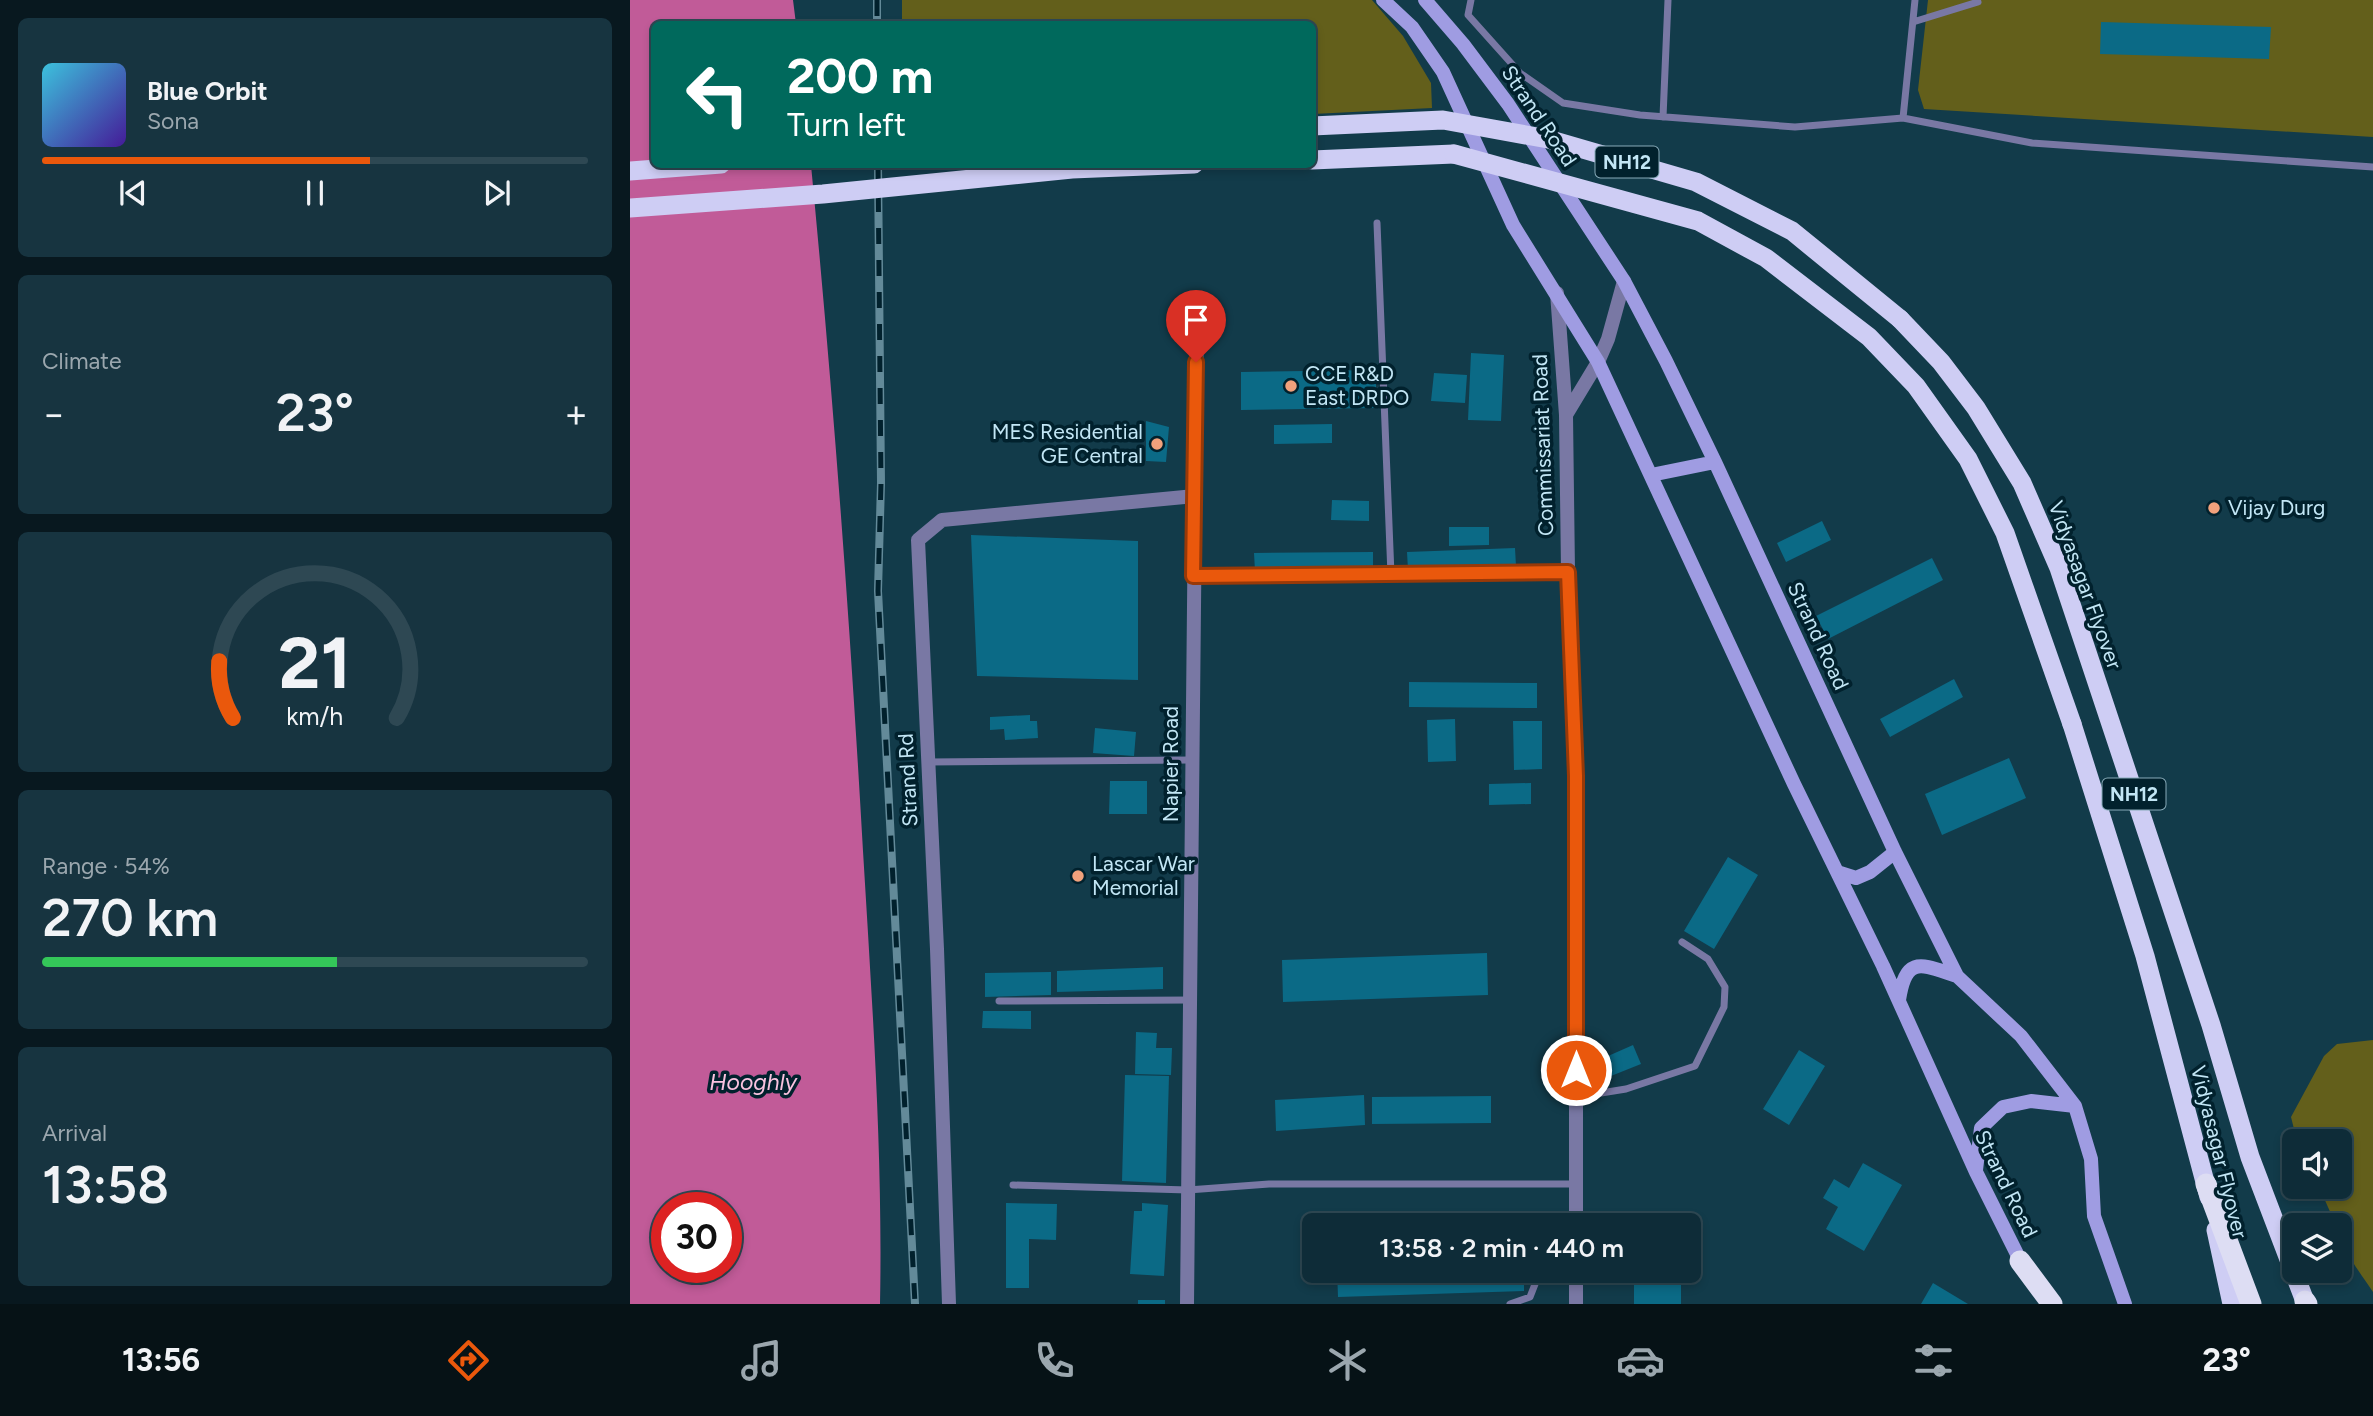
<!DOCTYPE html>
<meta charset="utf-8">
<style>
body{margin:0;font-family:Figtree,sans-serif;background:#173440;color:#f1f3f6;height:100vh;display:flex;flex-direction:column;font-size:26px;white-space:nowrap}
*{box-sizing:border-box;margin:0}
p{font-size:23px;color:#9ba7ae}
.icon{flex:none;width:38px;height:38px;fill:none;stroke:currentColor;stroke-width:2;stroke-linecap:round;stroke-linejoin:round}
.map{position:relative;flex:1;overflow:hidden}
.panel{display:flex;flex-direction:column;gap:18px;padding:18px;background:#08181f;width:630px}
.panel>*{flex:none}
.top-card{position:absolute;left:21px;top:21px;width:665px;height:147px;border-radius:10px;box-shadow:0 4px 10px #0003,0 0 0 2px #2e4853;background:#00695c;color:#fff;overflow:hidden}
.controls{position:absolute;left:1652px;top:1129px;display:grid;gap:14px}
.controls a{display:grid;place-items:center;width:70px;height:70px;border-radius:10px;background:#0e2c38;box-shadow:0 4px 10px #0003,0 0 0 2px #2e4853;font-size:35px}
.speed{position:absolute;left:21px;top:1192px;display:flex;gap:14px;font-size:35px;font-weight:700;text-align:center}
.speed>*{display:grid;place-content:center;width:91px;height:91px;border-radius:50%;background:#0e2c38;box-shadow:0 4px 10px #0003,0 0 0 2px #2e4853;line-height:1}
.speed .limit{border:10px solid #d22;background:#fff;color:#111}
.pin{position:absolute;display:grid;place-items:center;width:60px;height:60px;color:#fff;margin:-72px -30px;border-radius:50% 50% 50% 0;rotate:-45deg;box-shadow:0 0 7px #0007}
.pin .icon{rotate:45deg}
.me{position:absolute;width:77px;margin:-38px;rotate:0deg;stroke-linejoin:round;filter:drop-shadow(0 0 5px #0008)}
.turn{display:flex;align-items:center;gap:24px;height:147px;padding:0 21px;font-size:32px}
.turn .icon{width:91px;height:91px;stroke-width:2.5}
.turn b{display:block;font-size:49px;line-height:60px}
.big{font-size:52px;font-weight:600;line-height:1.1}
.panel .tile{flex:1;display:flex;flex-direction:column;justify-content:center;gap:10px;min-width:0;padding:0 24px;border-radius:10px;background:#173440}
.panel .dial{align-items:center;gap:0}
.dial svg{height:182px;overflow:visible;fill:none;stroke:#2e4853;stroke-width:7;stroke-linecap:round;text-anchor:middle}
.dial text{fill:#f1f3f6;stroke:none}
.song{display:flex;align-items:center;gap:21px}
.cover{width:84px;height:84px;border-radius:10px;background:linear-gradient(135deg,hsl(190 70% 55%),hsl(260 70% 35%))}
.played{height:7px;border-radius:4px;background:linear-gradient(90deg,#ea580c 60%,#2e4853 60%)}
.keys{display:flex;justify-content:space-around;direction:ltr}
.heat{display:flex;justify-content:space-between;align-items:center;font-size:38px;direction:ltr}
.charge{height:10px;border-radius:5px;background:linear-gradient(90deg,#34c759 54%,#2e4853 0)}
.trip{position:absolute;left:672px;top:1213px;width:399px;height:70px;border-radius:10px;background:#0e2c38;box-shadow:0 4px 10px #0003,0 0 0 2px #2e4853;font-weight:600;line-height:70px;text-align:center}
.tab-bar{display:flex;height:112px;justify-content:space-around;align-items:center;background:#061216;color:#9ba7ae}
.tab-bar .icon{width:49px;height:49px}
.tab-bar .current{color:#ea580c}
.tab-bar b{font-size:32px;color:#f1f3f6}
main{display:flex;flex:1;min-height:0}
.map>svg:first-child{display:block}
.green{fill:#635f1b}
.water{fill:#c15b98;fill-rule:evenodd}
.building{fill:#0b6a86}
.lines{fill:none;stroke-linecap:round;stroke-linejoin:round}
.service{stroke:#7978a4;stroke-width:7}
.minor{stroke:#7978a4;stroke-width:14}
.secondary{stroke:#9f9ce2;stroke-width:14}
.trunk{stroke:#cecdf4;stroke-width:19}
.motorway{stroke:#ddddf3;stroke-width:21}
.rail-casing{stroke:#638a99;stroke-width:8}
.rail{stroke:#01212d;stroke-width:5;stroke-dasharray:16;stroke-linecap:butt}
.trunk-bridge{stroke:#cecdf4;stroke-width:19}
.route-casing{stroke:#983908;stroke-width:18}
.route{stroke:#ea580c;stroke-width:12}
.poi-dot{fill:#f1a17c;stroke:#01212d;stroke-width:2.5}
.labels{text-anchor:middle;stroke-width:7;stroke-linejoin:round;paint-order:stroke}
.shield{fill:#01212d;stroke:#88abb9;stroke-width:2}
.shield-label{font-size:19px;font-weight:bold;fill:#c2e6f5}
.street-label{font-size:21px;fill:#c2e6f5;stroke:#01212d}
.poi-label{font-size:21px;fill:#c2e6f5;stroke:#01212d;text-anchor:start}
.water-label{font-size:23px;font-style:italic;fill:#fac3e0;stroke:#01212d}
</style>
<main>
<section class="panel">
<div class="tile">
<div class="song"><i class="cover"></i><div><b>Blue Orbit</b><p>Sona</p></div></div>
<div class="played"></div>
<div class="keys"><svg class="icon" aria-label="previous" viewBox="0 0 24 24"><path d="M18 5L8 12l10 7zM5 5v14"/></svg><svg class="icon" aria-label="pause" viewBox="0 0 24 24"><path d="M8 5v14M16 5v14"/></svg><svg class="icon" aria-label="next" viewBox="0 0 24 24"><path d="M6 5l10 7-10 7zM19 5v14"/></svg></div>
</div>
<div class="tile"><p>Climate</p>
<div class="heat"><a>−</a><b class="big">23°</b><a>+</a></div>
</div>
<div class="tile dial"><svg viewBox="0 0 100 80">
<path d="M14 69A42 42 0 1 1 86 69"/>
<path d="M14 69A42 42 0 0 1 8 44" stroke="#ea580c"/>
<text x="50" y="56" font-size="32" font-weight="700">21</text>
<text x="50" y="72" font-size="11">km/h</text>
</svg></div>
<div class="tile"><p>Range · 54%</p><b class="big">270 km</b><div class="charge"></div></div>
<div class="tile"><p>Arrival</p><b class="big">13:58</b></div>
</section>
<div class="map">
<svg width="1743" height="1304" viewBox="0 0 1743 1304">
<rect width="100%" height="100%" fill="#123b4a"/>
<path class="green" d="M272 0H742L773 36 801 83 802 108 683 114 682 24H272Z
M1298 0H1743V137L1294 109 1288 90Z
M1743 1040V1292C1730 1272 1710 1249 1710 1225H1706L1689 1187 1710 1186V1141H1667L1661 1117 1694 1056 1707 1044Z"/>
<path class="water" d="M0 0H163L166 24H24V164L181 165C203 393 220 622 233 851 242 1002 253 1153 250 1304H0ZM37 1208H96V1267H37Z"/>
<path class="building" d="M1471 22 1641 27 1639 59 1470 54Z
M841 353 874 355 871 421 838 420Z
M746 370V408L611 410V372Z
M804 373 837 375 835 403 801 401Z
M516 421 539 427 536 462 516 461Z
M702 424V443L644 444V425Z
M702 500 739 501V521L701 520Z
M1192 521 1201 540 1156 562 1147 543Z
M819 527H859V545L819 546Z
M341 535 508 541V680L347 676Z
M885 548 886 566 778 570 777 552Z
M743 552V570L625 571 624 553Z
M1302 558 1313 580 1198 639 1186 616Z
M1324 679 1333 697 1260 737 1250 719Z
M779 682 907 683V708L779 707Z
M400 715V721H407L408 738 375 740 374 729 360 730V717Z
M825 719 826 761 798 762 797 720Z
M883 721H912V769L884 770Z
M465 728 506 732 504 756 463 753Z
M1379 758 1396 798 1312 835 1295 794Z
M480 781H517V814H479Z
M901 783V804L859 805V784Z
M1098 857 1128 875 1084 949 1054 931Z
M857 953 858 995 653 1002 652 960Z
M533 967V989L427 992V971Z
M421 972V995L355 997V973Z
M353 1011H401V1029L352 1028Z
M506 1032 527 1033 526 1048H542L541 1075 505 1074Z
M1003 1045 1011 1064 976 1078 969 1060Z
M1169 1050 1195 1066 1159 1125 1133 1109Z
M495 1075 539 1076 536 1183 492 1181Z
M734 1095 735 1125 646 1131 645 1100Z
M861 1096V1123L742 1124V1097Z
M1233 1163 1272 1185 1234 1251 1196 1229 1208 1207 1193 1198 1204 1179 1219 1188Z
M376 1203 427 1204 426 1240 399 1239V1288H376Z
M512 1203 538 1205 534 1276 500 1274 504 1211H512Z
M707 1270H894V1291L708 1297Z
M1004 1270H1051V1304H1004Z
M1303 1283 1338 1304H1291Z
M508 1300H535V1304H508Z"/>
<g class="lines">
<path class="service" d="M841 0 838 15 890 73 933 103 1010 115 1165 127 1273 118 1402 143 1743 167
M1283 22 1348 2
M1033 117 1038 0
M1273 118 1285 0
M747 223 761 575
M564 576 938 572
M298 762 562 760
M369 1001 560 1000
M946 1097 996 1089 1065 1066 1094 1007 1095 987 1078 959 1052 942
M383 1185 558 1190 639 1184H945
M904 1218 905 1225
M880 1304 900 1297 907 1279 908 1270"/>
<path class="minor" d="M927 293 936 415 938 572 946 776V1225
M936 415 968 362 978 339 994 281
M319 1304 307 949 288 540 312 520 565 496
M557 1304 567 308
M946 1304V1270"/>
<path class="secondary" d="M753 0 782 27 813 72 883 225 968 362 1164 784 1253 966 1346 1172 1394 1268
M795 0 833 44 878 104 994 281 1036 361 1085 462 1265 852 1327 976 1391 1036 1445 1106 1461 1159 1464 1216 1495 1304
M1021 475 1085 462
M1207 872 1226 878 1240 872 1265 852
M1269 1000C1276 954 1292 965 1327 976
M1346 1170 1351 1128 1373 1107 1401 1101 1445 1106"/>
<path class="trunk" d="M682 160 824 154
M0 171 91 164
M1270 319 1311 362 1346 408 1392 483 1429 568 1581 1025 1620 1157 1676 1304
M1442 724 1515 956 1579 1197
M1586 1230 1602 1304"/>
<path class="motorway" d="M1576 1184 1621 1304
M1390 1261 1422 1304
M1675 1301 1677 1304"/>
<defs>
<path id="rail" d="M247 0V24
M248 164 251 483 248 591 285 1304"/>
</defs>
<use href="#rail" class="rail-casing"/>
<use href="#rail" class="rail"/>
<path class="trunk-bridge" d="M682 126 813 120 918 139 1066 182 1162 231 1270 319
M824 154 1068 221 1136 258 1239 337 1286 386 1338 459 1375 533 1442 724
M0 208 193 194 442 169 564 164"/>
</g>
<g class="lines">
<defs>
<path id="route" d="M566 362 563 576 938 572 946 776V1070"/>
</defs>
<use href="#route" class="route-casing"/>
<use href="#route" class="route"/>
</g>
<g class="poi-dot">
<circle cx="661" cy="386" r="7"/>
<circle cx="527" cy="444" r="7"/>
<circle cx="1584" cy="508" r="7"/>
<circle cx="448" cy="876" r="7"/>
</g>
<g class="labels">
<g class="shield">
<rect x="965.5" y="146.5" width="63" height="31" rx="5"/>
<rect x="1472.5" y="778.5" width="63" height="31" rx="5"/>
</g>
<g class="shield-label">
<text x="997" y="169">NH12</text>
<text x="1504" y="801">NH12</text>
</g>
<g class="street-label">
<text transform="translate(909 116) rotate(56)" y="7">Strand Road</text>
<text transform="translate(913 445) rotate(-92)" y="7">Commissariat Road</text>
<text transform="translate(1455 585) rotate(70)" y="7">Vidyasagar Flyover</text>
<text transform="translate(1188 636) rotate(65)" y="7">Strand Road</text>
<text transform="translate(541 764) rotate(-90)" y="7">Napier Road</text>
<text transform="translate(278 780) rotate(-93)" y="7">Strand Rd</text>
<text transform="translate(1589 1152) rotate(76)" y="7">Vidyasagar Flyover</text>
<text transform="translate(1376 1184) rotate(64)" y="7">Strand Road</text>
</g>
<g class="poi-label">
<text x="675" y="381">CCE R&amp;D<tspan x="675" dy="24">East DRDO</tspan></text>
<text x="513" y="439" text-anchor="end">MES Residential<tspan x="513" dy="24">GE Central</tspan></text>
<text x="1598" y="515">Vijay Durg</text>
<text x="462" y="871">Lascar War<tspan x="462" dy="24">Memorial</tspan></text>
</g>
<g class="water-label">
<text x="123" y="1090">Hooghly</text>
</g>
</g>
</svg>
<div class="controls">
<a><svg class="icon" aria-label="sound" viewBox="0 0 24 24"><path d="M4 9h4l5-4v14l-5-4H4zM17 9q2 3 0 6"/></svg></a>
<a><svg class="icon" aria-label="layers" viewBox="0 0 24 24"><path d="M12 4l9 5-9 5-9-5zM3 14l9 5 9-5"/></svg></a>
</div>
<div class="speed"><div class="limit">30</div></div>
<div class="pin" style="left:566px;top:362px;background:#d93025"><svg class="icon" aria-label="arrive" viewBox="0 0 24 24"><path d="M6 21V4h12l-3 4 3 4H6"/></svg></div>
<svg class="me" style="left:946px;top:1070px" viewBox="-20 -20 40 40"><circle r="17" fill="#ea580c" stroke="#fff" stroke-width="3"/><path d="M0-11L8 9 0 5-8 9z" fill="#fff"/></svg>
<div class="trip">13:58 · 2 min · 440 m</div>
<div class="top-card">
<div class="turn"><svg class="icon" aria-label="left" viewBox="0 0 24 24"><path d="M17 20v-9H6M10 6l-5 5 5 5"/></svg><div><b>200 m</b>Turn left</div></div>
</div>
</div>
</main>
<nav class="tab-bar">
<b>13:56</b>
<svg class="icon current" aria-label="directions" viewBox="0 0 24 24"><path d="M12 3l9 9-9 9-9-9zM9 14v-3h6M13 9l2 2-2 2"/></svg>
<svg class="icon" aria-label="music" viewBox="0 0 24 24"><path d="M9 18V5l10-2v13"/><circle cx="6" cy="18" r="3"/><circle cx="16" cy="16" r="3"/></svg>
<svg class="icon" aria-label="phone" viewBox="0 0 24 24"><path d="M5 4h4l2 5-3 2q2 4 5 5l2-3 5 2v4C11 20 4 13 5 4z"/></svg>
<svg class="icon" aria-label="climate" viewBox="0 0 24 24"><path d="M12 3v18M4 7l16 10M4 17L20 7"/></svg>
<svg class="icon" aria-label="car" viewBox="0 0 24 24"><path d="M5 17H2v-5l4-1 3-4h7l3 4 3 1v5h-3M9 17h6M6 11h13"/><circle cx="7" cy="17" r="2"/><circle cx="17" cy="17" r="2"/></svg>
<svg class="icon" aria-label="filters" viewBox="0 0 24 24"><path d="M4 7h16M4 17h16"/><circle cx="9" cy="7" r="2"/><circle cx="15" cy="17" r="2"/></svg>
<b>23°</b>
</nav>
